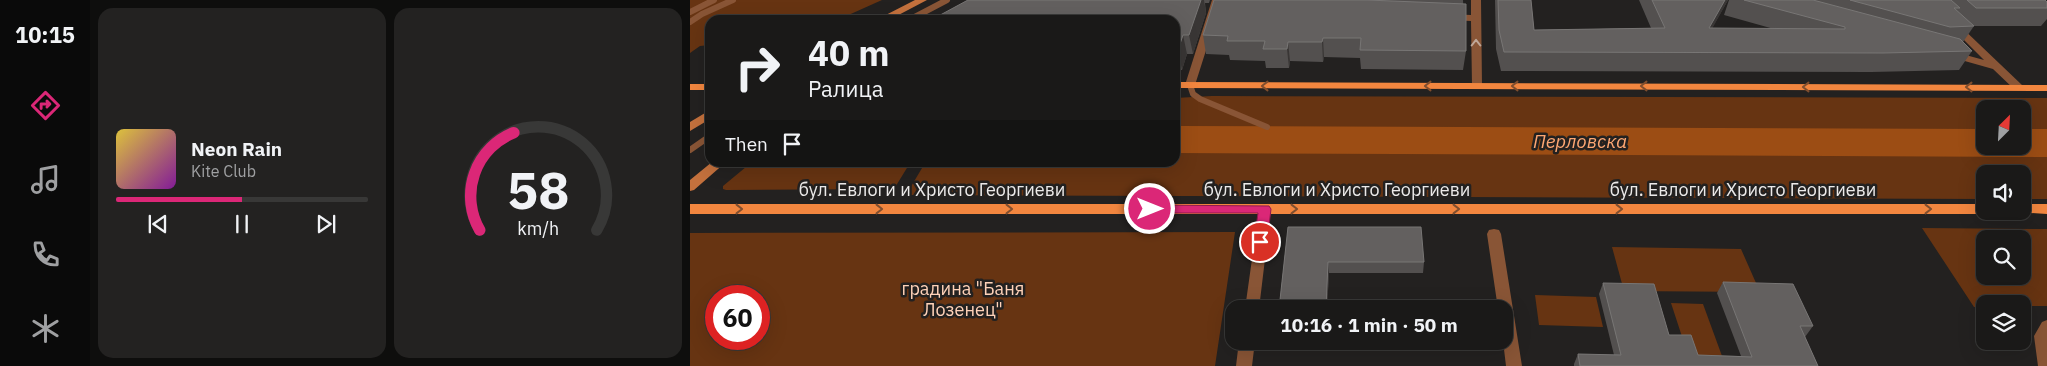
<!DOCTYPE html>
<meta charset="utf-8">
<style>
body{margin:0;font-family:"IBM Plex Sans",sans-serif;background:#232221;color:#f1f3f6;height:100vh;display:flex;flex-direction:column;font-size:19px;white-space:nowrap}
*{box-sizing:border-box;margin:0}
p{font-size:16px;color:#9fa0a2}
.icon{flex:none;width:28px;height:28px;fill:none;stroke:currentColor;stroke-width:2;stroke-linecap:round;stroke-linejoin:round}
.map{position:relative;flex:1;overflow:hidden}
.details{display:flex;flex-direction:column;gap:8px;padding:8px;background:#0e0e0d;width:600px}
.details>*{flex:none}
.guide{position:absolute;left:15px;top:15px;width:475px;height:152px;border-radius:15px;box-shadow:0 5px 20px #0002,0 0 0 1px #383837;background:#1a1918;color:#f1f3f6;overflow:hidden}
.needle{width:32px;rotate:24deg}
.tools{position:absolute;left:1286px;top:100px;display:grid;gap:10px}
.tools a{display:grid;place-items:center;width:55px;height:55px;border-radius:10px;background:#1a1918;box-shadow:0 5px 20px #0002,0 0 0 1px #383837;font-size:25px}
.speed{position:absolute;left:15px;top:285px;display:flex;gap:10px;font-size:25px;font-weight:700;text-align:center}
.speed>*{display:grid;place-content:center;width:65px;height:65px;border-radius:50%;background:#1a1918;box-shadow:0 5px 20px #0002,0 0 0 1px #383837;line-height:1}
.speed .limit{border:8px solid #d22;background:#fff;color:#111}
.pin{position:absolute;display:grid;place-items:center;width:42px;height:42px;color:#fff;margin:-21px;border:2px solid #fff;border-radius:50%;box-shadow:0 1px 5px #0007}
.me{position:absolute;width:55px;margin:-28px;rotate:90deg;stroke-linejoin:round;filter:drop-shadow(0 0 4px #0008)}
.turn{display:flex;align-items:center;gap:18px;height:105px;padding:0 20px;font-size:22px}
.turn .icon{width:65px;height:65px;stroke-width:2.5}
.turn b{display:block;font-size:35px;line-height:42px}
.then{display:flex;align-items:center;height:48px;padding:0 20px;background:#0003;gap:10px;font-size:19px}
.details .widget{flex:1;display:flex;flex-direction:column;justify-content:center;gap:8px;min-width:0;padding:0 18px;border-radius:15px;background:#232221}
.details .dial{align-items:center;gap:0}
.dial svg{height:130px;overflow:visible;fill:none;stroke:#383837;stroke-width:7;stroke-linecap:round;text-anchor:middle}
.dial text{fill:#f1f3f6;stroke:none}
.song{display:flex;align-items:center;gap:15px}
.cover{width:60px;height:60px;border-radius:8px;background:linear-gradient(135deg,hsl(50 70% 55%),hsl(290 70% 35%))}
.played{height:5px;border-radius:2px;background:linear-gradient(90deg,#db2777 50%,#383837 50%)}
.keys{display:flex;justify-content:space-around;direction:ltr}
.details .tiles{flex:1;display:grid;gap:8px;grid-template-columns:repeat(2,1fr)}
.trip{position:absolute;left:535px;top:300px;width:288px;height:50px;border-radius:15px;background:#1a1918;box-shadow:0 5px 20px #0002,0 0 0 1px #383837;font-weight:700;line-height:50px;text-align:center}
main{display:flex;flex:1;min-height:0}
.tabs{display:flex;flex-direction:column;width:90px;justify-content:space-around;align-items:center;background:#0a0a0a;color:#9fa0a2}
.tabs .icon{width:35px;height:35px}
.tabs .on{color:#db2777}
.tabs b{font-size:22px;color:#f1f3f6}
.map>svg:first-child{display:block}
.green{fill:#673412;fill-rule:evenodd}
.water{fill:#9c4d14}
.lines{fill:none;stroke-linecap:round;stroke-linejoin:round}
.service{stroke:#895536;stroke-width:6}
.minor{fill:#895536;fill-rule:evenodd}
.secondary{fill:#c4713d;fill-rule:evenodd}
.primary{fill:#f2863f;fill-rule:evenodd}
.wall{fill:#53504f}
.shaded-wall{fill:#393635}
.building{fill:#63605f;stroke:#787675}
.oneway{stroke:#bfa798}
.oneway2{stroke:#804e2e}
.route{fill:#db2777;stroke:#8e194d}
.labels{text-anchor:middle;stroke-width:5;stroke-linejoin:round;paint-order:stroke}
.street-label{font-size:18px;fill:#eceae9;stroke:#232120}
.park-label{font-size:18px;fill:#ffd2b8;stroke:#232120}
.water-label{font-size:19px;font-style:italic;fill:#fda773;stroke:#232120}
</style>
<main>
<nav class="tabs">
<b>10:15</b>
<svg class="icon on" aria-label="directions" viewBox="0 0 24 24"><path d="M12 3l9 9-9 9-9-9zM9 14v-3h6M13 9l2 2-2 2"/></svg>
<svg class="icon" aria-label="music" viewBox="0 0 24 24"><path d="M9 18V5l10-2v13"/><circle cx="6" cy="18" r="3"/><circle cx="16" cy="16" r="3"/></svg>
<svg class="icon" aria-label="phone" viewBox="0 0 24 24"><path d="M5 4h4l2 5-3 2q2 4 5 5l2-3 5 2v4C11 20 4 13 5 4z"/></svg>
<svg class="icon" aria-label="climate" viewBox="0 0 24 24"><path d="M12 3v18M4 7l16 10M4 17L20 7"/></svg>
</nav>
<section class="details">
<div class="tiles">
<div class="widget">
<div class="song"><i class="cover"></i><div><b>Neon Rain</b><p>Kite Club</p></div></div>
<div class="played"></div>
<div class="keys"><svg class="icon" aria-label="previous" viewBox="0 0 24 24"><path d="M18 5L8 12l10 7zM5 5v14"/></svg><svg class="icon" aria-label="pause" viewBox="0 0 24 24"><path d="M8 5v14M16 5v14"/></svg><svg class="icon" aria-label="next" viewBox="0 0 24 24"><path d="M6 5l10 7-10 7zM19 5v14"/></svg></div>
</div>
<div class="widget dial"><svg viewBox="0 0 100 80">
<path d="M14 69A42 42 0 1 1 86 69"/>
<path d="M14 69A42 42 0 0 1 35 9" stroke="#db2777"/>
<text x="50" y="56" font-size="32" font-weight="700">58</text>
<text x="50" y="72" font-size="11">km/h</text>
</svg></div>
</div>
</section>
<div class="map">
<svg width="1357" height="366" viewBox="0 0 1357 366">
<rect width="100%" height="100%" fill="#232120"/>
<path class="green" d="M0 0H192L154 17 142 20H20V45L10 46 0 53Z
M522 96 1357 98V199H1333L1332 174H1295V199L216 195 235 163 485 162V98ZM1295 109H1332V146H1295Z
M62 162H220V163L204 189 36 190 33 189V186Z
M1232 228 1357 229V306H1333L1332 304H1295V307H1284ZM1295 239H1332V276H1295Z
M545 232 525 366H0V233ZM26 296H69V339H26Z
M922 247 1051 249 1070 292 934 291Z
M845 295 906 297 913 327 849 325Z
M981 303 1013 304 1032 356 998 355Z"/>
<path class="water" d="M485 126 1295 129V146H1332L1333 129H1357V157L485 153Z"/>
<g class="lines">
<path class="service" d="M0 12 24 0
M219 20 257 0
M0 22 12 14 43 0
M500 85 503 94 510 99 577 127
M0 150 20 136"/>
<path class="minor" d="M522 0H532L505 85 504 87H496L495 85Z
M781 0H791L792 86 787 89 782 86 781 21 759 20 754 17 759 14 781 15Z
M1265 23 1268 24 1332 85 1333 87 1332 89H1324L1303 69 1257 56 1256 54 1261 51 1294 60 1262 28V24Z
M575 204 580 206 581 209 569 309H555L569 209 570 206Z
M804 229 809 230 811 234 832 366H816L813 341 814 309H808L797 234 799 230Z
M1357 320V366H1348L1344 336 1352 322Z
M549 341H565L562 366H546Z"/>
<path class="secondary" d="M225 0H237L199 20H186Z
M20 110V119L0 131V122Z
M22 162H36L4 190 0 191V180Z"/>
<path class="primary" d="M485 82 1357 85V91L485 88Z
M0 84H20V90H0Z
M0 204H1295V211H1300L1295 214H0Z
M1332 204H1357V214L1327 212 1332 211Z"/>
</g>
<path class="wall" d="M278 0H520L519 3H515L516 13 503 54H497L492 70H485V20Z
M524 0H773L776 51 773 70 671 69 670 58 634 57 633 62 600 61 599 68H576L575 61 540 60 539 55 516 54 513 35Z
M805 0H841L844 30 961 28 949 0H1038L1022 28 1084 29 1034 15 1039 0H1355L1357 2V19L1351 26H1284L1273 42 1282 51 1269 70 1181 72 811 71 806 49Z
M598 227 734 262 733 273H639L637 309H589Z
M1033 282 1123 326 1115 337 1128 366H884V364L888 354 924 355 909 294 913 283 979 335 1008 355 1051 356 1027 293Z"/>
<path class="shaded-wall" d="M511 0H514L516 13 503 54 499 35Z
M1035 0H1038L1012 47 1019 28Z
M493 35 497 54 492 70 488 50Z
M633 38 634 57 633 62 632 42Z
M598 42 600 61 599 68 597 49Z
M638 262 639 273 637 309H636Z"/>
<path class="building" d="M278 0H511L499 35H493L488 50H485V20H241Z
M524 0H677L776 4V51L670 50 671 38H633L632 42H598L597 49H573L575 41H537L538 36 513 35Z
M808 0H841L844 30 975 28 962 0H1035L1019 28 1155 29V27L1054 0H1123L1270 39 1282 51 1193 53 814 52 809 30Z
M1160 0H1261L1270 8H1264L1284 26 1260 27Z
M1277 0H1355L1357 2V8H1286Z
M598 227H731L734 262H638L636 309H589Z
M1033 282 1103 284 1123 326H1110L1128 366H890L888 354 931 355 913 283 964 284 979 335H1001L1008 355 1062 357Z"/>
<defs><path id="oneway-chevron" d="M-2-3.5L2.5 0L-2 3.5" fill="none" stroke-width="1.6" stroke-linecap="round" stroke-linejoin="round" transform="scale(1.25)"/></defs>
<use class="oneway" href="#oneway-chevron" transform="translate(786 43) rotate(-90)"/>
<g class="oneway2">
<use href="#oneway-chevron" transform="translate(575 86) rotate(-180)"/>
<use href="#oneway-chevron" transform="translate(738 86) rotate(-180)"/>
<use href="#oneway-chevron" transform="translate(825 86) rotate(-180)"/>
<use href="#oneway-chevron" transform="translate(954 86) rotate(-180)"/>
<use href="#oneway-chevron" transform="translate(1116 87) rotate(-180)"/>
<use href="#oneway-chevron" transform="translate(1279 87) rotate(-180)"/>
<use href="#oneway-chevron" transform="translate(49 209)"/>
<use href="#oneway-chevron" transform="translate(189 209)"/>
<use href="#oneway-chevron" transform="translate(319 209)"/>
<use href="#oneway-chevron" transform="translate(604 209)"/>
<use href="#oneway-chevron" transform="translate(766 209)"/>
<use href="#oneway-chevron" transform="translate(929 209)"/>
<use href="#oneway-chevron" transform="translate(1238 209)"/>
</g>
<path class="route" d="M460 205 579 206 581 209 577 242 575 245H566L564 242 568 213H460L455 209Z"/>
<g class="labels">
<g class="street-label">
<text x="242" y="196">бул. Евлоги и Христо Георгиеви</text>
<text x="647" y="196">бул. Евлоги и Христо Георгиеви</text>
<text x="1053" y="196">бул. Евлоги и Христо Георгиеви</text>
</g>
<g class="park-label">
<text x="273" y="295">градина "Баня<tspan x="273" dy="21">Лозенец"</tspan></text>
</g>
<g class="water-label">
<text x="890" y="148">Перловска</text>
</g>
</g>
</svg>
<div class="tools">
<a><svg class="needle" viewBox="-14 -14 28 28"><path d="M0-13l5 13h-10z" fill="#e53935"/><path d="M0 13l5-13h-10z" fill="#9fa0a2"/></svg></a>
<a><svg class="icon" aria-label="sound" viewBox="0 0 24 24"><path d="M4 9h4l5-4v14l-5-4H4zM17 9q2 3 0 6"/></svg></a>
<a><svg class="icon" aria-label="search" viewBox="0 0 24 24"><circle cx="10" cy="10" r="6"/><path d="M15 15l6 6"/></svg></a>
<a><svg class="icon" aria-label="layers" viewBox="0 0 24 24"><path d="M12 4l9 5-9 5-9-5zM3 14l9 5 9-5"/></svg></a>
</div>
<div class="speed"><div class="limit">60</div></div>
<div class="pin" style="left:570px;top:242px;background:#d93025"><svg class="icon" aria-label="arrive" viewBox="0 0 24 24"><path d="M6 21V4h12l-3 4 3 4H6"/></svg></div>
<svg class="me" style="left:460px;top:209px" viewBox="-20 -20 40 40"><circle r="17" fill="#db2777" stroke="#fff" stroke-width="3"/><path d="M0-11L8 9 0 5-8 9z" fill="#fff"/></svg>
<div class="trip">10:16 · 1 min · 50 m</div>
<div class="guide">
<div class="turn"><svg class="icon" aria-label="right" viewBox="0 0 24 24"><path d="M7 20v-9h11M14 6l5 5-5 5"/></svg><div><b>40 m</b>Ралица</div></div>
<div class="then">Then<svg class="icon" aria-label="arrive" viewBox="0 0 24 24"><path d="M6 21V4h12l-3 4 3 4H6"/></svg></div>
</div>
</div>
</main>
